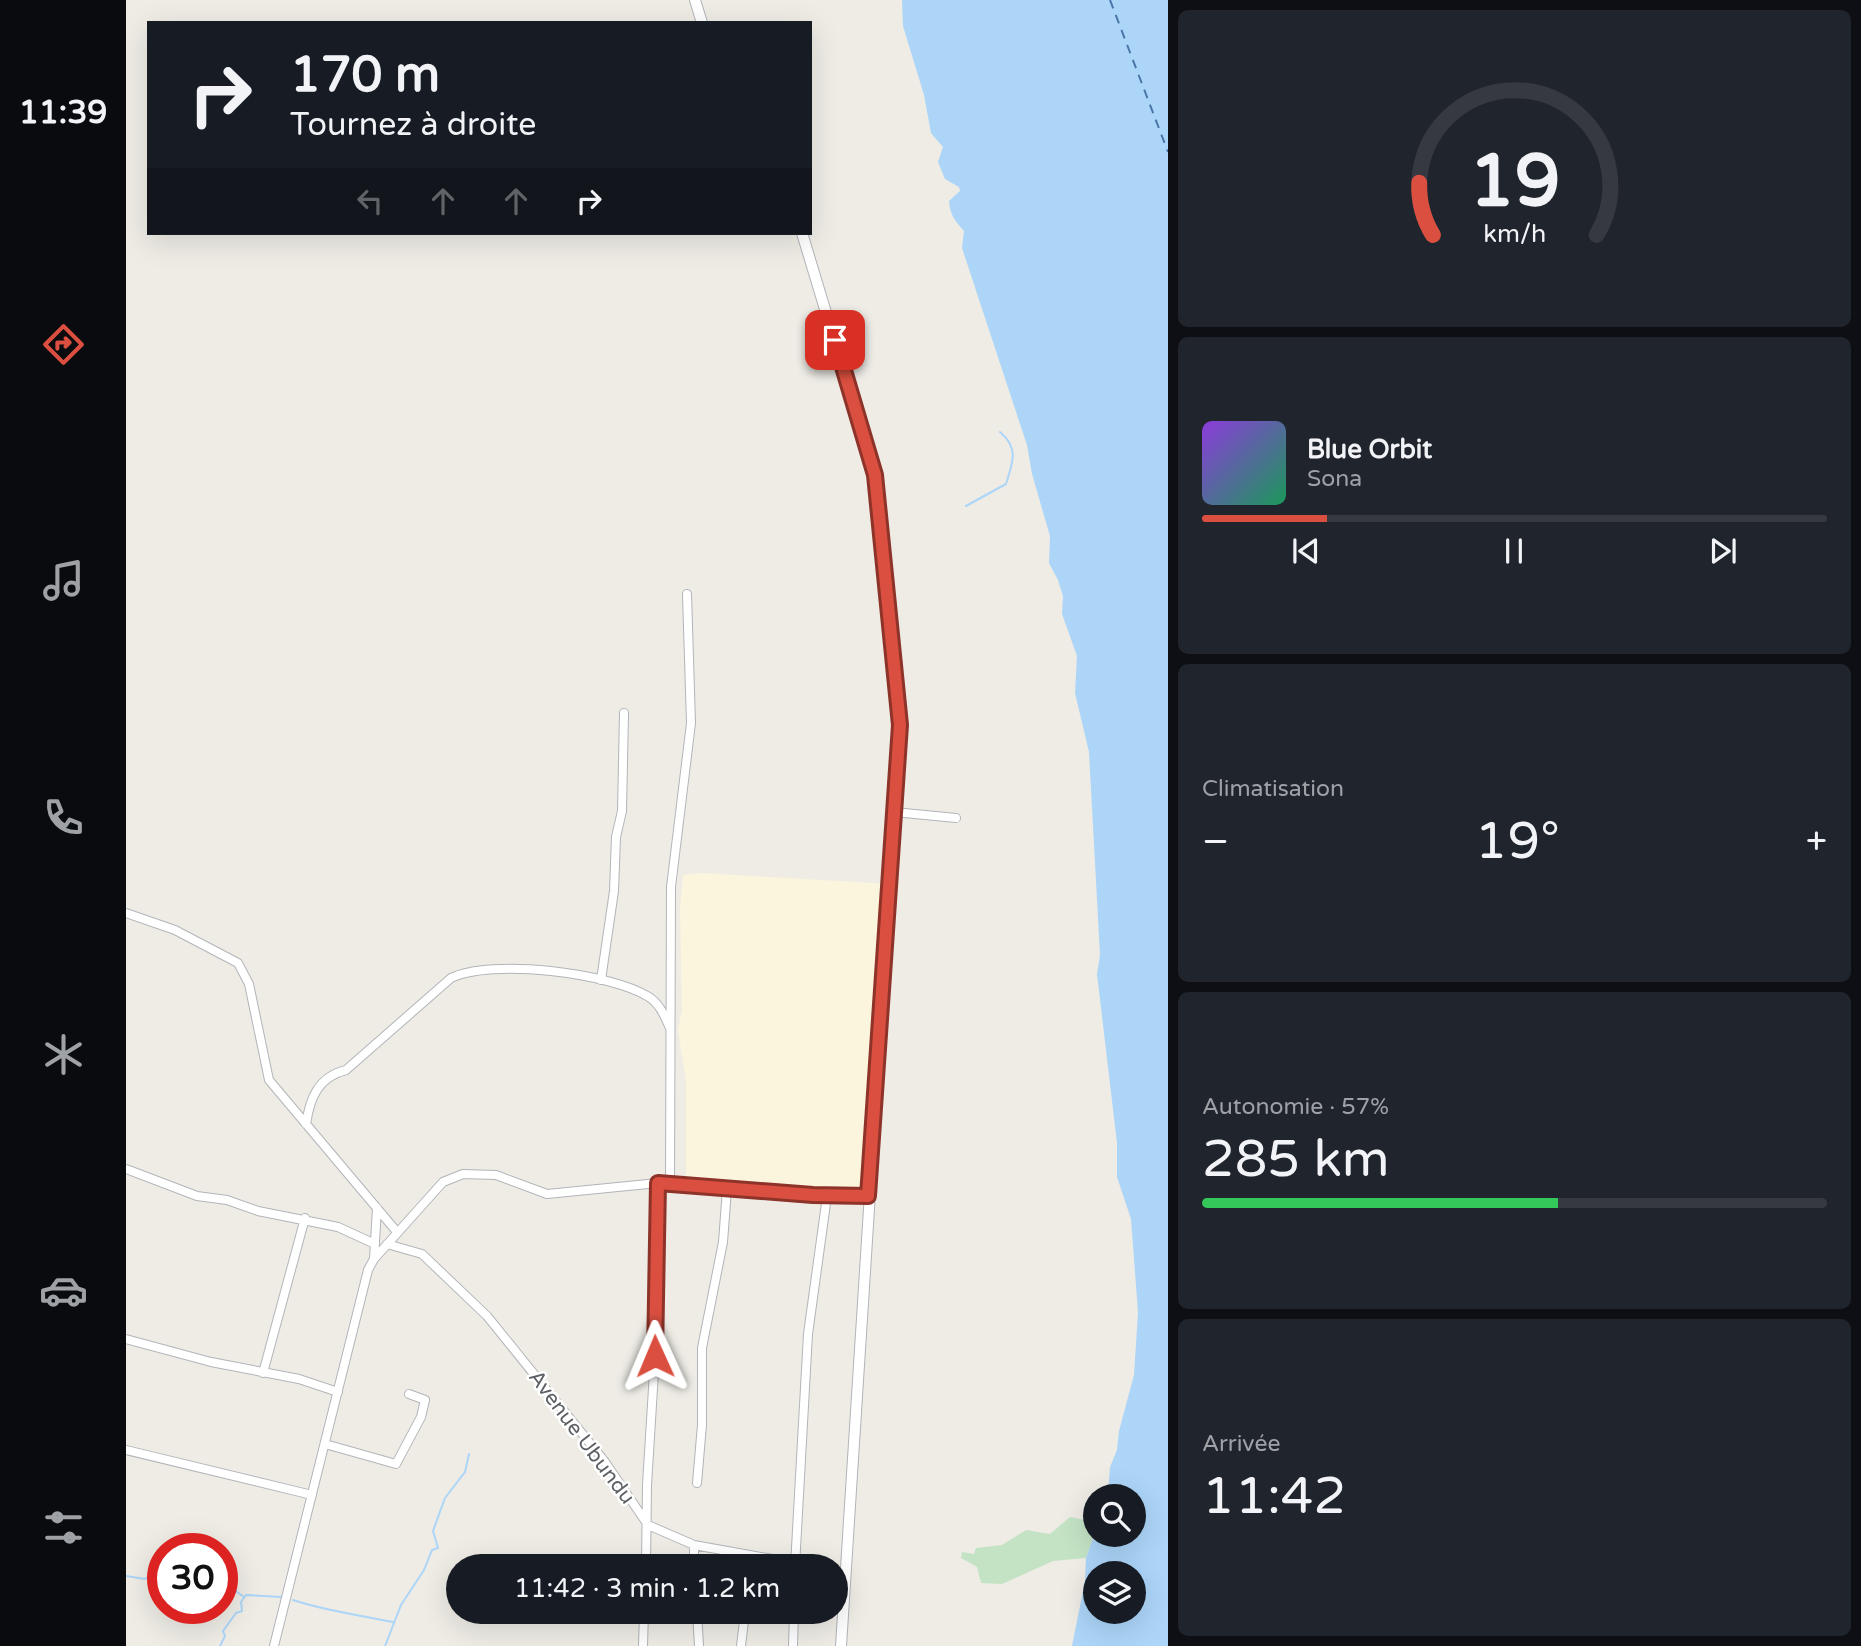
<!DOCTYPE html>
<html lang="fr">
<meta charset="utf-8">
<style>
body{margin:0;font-family:"Varela Round",sans-serif;background:#20242c;color:#f1f3f6;height:100vh;display:flex;flex-direction:column;font-size:26px;white-space:nowrap}
*{box-sizing:border-box;margin:0}
p{font-size:23px;color:#9ea1a6}
.icon{flex:none;width:38px;height:38px;fill:none;stroke:currentColor;stroke-width:2;stroke-linecap:round;stroke-linejoin:round}
.map{position:relative;flex:1;overflow:hidden}
.sheet{display:flex;flex-direction:column;gap:10px;padding:10px;background:#0d0f14;width:693px}
.sheet>*{flex:none}
.guide{position:absolute;left:21px;top:21px;width:665px;height:214px;border-radius:0px;box-shadow:0 7px 28px #0002;background:#171b24;color:#f1f3f6;overflow:hidden}
.buttons{position:absolute;left:957px;top:1484px;display:grid;gap:14px}
.buttons a{display:grid;place-items:center;width:63px;height:63px;border-radius:50%;background:#171b24;box-shadow:0 7px 28px #0002;font-size:35px}
.speed{position:absolute;left:21px;top:1533px;display:flex;gap:14px;font-size:35px;font-weight:700;text-align:center}
.speed>*{display:grid;place-content:center;width:91px;height:91px;border-radius:50%;background:#171b24;box-shadow:0 7px 28px #0002;line-height:1}
.speed .limit{border:10px solid #d22;background:#fff;color:#111}
.pin{position:absolute;display:grid;place-items:center;width:60px;height:60px;color:#fff;margin:-30px;border-radius:14px;box-shadow:0 4px 10px #0006}
.me{position:absolute;width:77px;margin:-38px;rotate:359deg;stroke-linejoin:round;filter:drop-shadow(0 0 5px #0008)}
.turn{display:flex;align-items:center;gap:24px;height:147px;padding:0 28px;font-size:32px}
.turn .icon{width:91px;height:91px;stroke-width:2.5}
.turn b{display:block;font-size:49px;line-height:60px}
.lanes{display:flex;align-items:center;height:66px;padding:0 28px;background:#0003;justify-content:center;gap:35px;direction:ltr}
.lanes .off{opacity:.35}
.big{font-size:52px;font-weight:600;line-height:1.1}
.sheet .tile{flex:1;display:flex;flex-direction:column;justify-content:center;gap:10px;min-width:0;padding:0 24px;border-radius:10px;background:#20242c}
.sheet .dial{align-items:center;gap:0}
.dial svg{height:182px;overflow:visible;fill:none;stroke:#363941;stroke-width:7;stroke-linecap:round;text-anchor:middle}
.dial text{fill:#f1f3f6;stroke:none}
.song{display:flex;align-items:center;gap:21px}
.cover{width:84px;height:84px;border-radius:10px;background:linear-gradient(135deg,hsl(270 70% 55%),hsl(150 70% 35%))}
.played{height:7px;border-radius:4px;background:linear-gradient(90deg,#da4f3f 20%,#363941 20%)}
.keys{display:flex;justify-content:space-around;direction:ltr}
.heat{display:flex;justify-content:space-between;align-items:center;font-size:38px;direction:ltr}
.charge{height:10px;border-radius:5px;background:linear-gradient(90deg,#34c759 57%,#363941 0)}
.trip{position:absolute;left:320px;top:1554px;width:402px;height:70px;border-radius:35px;background:#171b24;box-shadow:0 7px 28px #0002;font-weight:600;line-height:70px;text-align:center}
main{display:flex;flex:1;min-height:0}
.tab-bar{display:flex;flex-direction:column;width:126px;justify-content:space-around;align-items:center;background:#090b0e;color:#9ea1a6}
.tab-bar .icon{width:49px;height:49px}
.tab-bar .on{color:#da4f3f}
.tab-bar b{font-size:32px;color:#f1f3f6}
.map>svg:first-child{display:block}
.commercial{fill:#fbf5dd}
.green{fill:#c4e3c5}
.water{fill:#acd5f8;fill-rule:evenodd}
.lines{fill:none;stroke-linecap:round;stroke-linejoin:round}
.stream{stroke:#acd5f8;stroke-width:2}
.ferry{stroke:#4a76a8;stroke-width:2;stroke-dasharray:9 7;stroke-linecap:butt}
.street-casing{stroke:#b2b5b9;stroke-width:10}
.secondary-casing{stroke:#b1b4b9;stroke-width:12}
.street{stroke:#fff;stroke-width:8}
.secondary{stroke:#fff;stroke-width:10}
.route-casing{stroke:#8e3329;stroke-width:18}
.route{stroke:#da4f3f;stroke-width:12}
.labels{text-anchor:middle;stroke-width:5;stroke-linejoin:round;paint-order:stroke}
.street-label{font-size:21px;fill:#5d6064;stroke:#fff}
</style>
<main>
<nav class="tab-bar">
<b>11:39</b>
<svg class="icon on" aria-label="directions" viewBox="0 0 24 24"><path d="M12 3l9 9-9 9-9-9zM9 14v-3h6M13 9l2 2-2 2"/></svg>
<svg class="icon" aria-label="music" viewBox="0 0 24 24"><path d="M9 18V5l10-2v13"/><circle cx="6" cy="18" r="3"/><circle cx="16" cy="16" r="3"/></svg>
<svg class="icon" aria-label="phone" viewBox="0 0 24 24"><path d="M5 4h4l2 5-3 2q2 4 5 5l2-3 5 2v4C11 20 4 13 5 4z"/></svg>
<svg class="icon" aria-label="climate" viewBox="0 0 24 24"><path d="M12 3v18M4 7l16 10M4 17L20 7"/></svg>
<svg class="icon" aria-label="car" viewBox="0 0 24 24"><path d="M5 17H2v-5l4-1 3-4h7l3 4 3 1v5h-3M9 17h6M6 11h13"/><circle cx="7" cy="17" r="2"/><circle cx="17" cy="17" r="2"/></svg>
<svg class="icon" aria-label="filters" viewBox="0 0 24 24"><path d="M4 7h16M4 17h16"/><circle cx="9" cy="7" r="2"/><circle cx="15" cy="17" r="2"/></svg>
</nav>
<div class="map">
<svg width="1042" height="1646" viewBox="0 0 1042 1646">
<rect width="100%" height="100%" fill="#eeece5"/>
<path class="commercial" d="M575 873 763 884 743 1194 560 1185V1082L552 1030 556 1010 554 909 557 875Z"/>
<path class="green" d="M944 1517 969 1522V1533L960 1558 927 1561 876 1584 855 1583 851 1567 835 1558 836 1552 848 1554 850 1548 876 1545 900 1530 924 1534Z"/>
<path class="water" d="M776 0H1042V1646H946L959 1581 960 1558 969 1533 1008 1535V1496H982L984 1467 991 1450 993 1431 1008 1375 1012 1312 1005 1219 991 1177V1143L971 974 974 955 963 752 949 693 951 656 936 614 937 596 932 580 923 563 924 536 906 474 901 445 836 248 838 231C829 221 824 215 823 201L834 191 833 187 819 179 812 162 817 147 805 133 798 95 777 26ZM970 1573H1008V1612H970Z"/>
<g class="lines">
<path class="stream" d="M840 506 880 484C887 462 893 448 874 432
M0 1576 19 1579 26 1574 37 1578
M96 1581 118 1597
M167 1600C200 1611 233 1615 267 1622
M94 1646 99 1636 97 1631 110 1613 116 1611 115 1602 120 1595 156 1597
M259 1646 275 1605 298 1570 306 1550 312 1548 307 1531 319 1498 339 1472 343 1454"/>
<path class="ferry" d="M984 0 1042 152"/>
<defs>
<path id="street" d="M768 812 830 818
M0 913 49 930 112 963 123 984 143 1080 271 1232
M475 980 488 891 490 837 496 811 498 713
M180 1124C184 1098 192 1077 220 1070L325 978C365 958 485 973 523 997 534 1004 539 1017 544 1028
M0 1169 71 1196 101 1200 132 1211 212 1227 249 1244
M544 1184 545 887 565 723 561 594
M261 1244 296 1254 361 1316 479 1462 522 1525 568 1545 686 1566
M248 1259 251 1208
M0 1339 85 1362 173 1379 212 1392
M137 1373 179 1218
M199 1444 270 1464 295 1417 299 1400 283 1394
M0 1450 186 1495
M571 1483 576 1425V1348L597 1242 601 1189
M520 1566 521 1485 529 1356 532 1183
M568 1566V1545
M669 1566 682 1334 701 1196
M571 1612 573 1646
M148 1646 242 1270 248 1259 317 1182 337 1174 370 1175 421 1194 532 1183 687 1195 742 1196
M517 1646 518 1612
M615 1646 619 1612
M667 1646 668 1612"/>
<path id="secondary" d="M569 0 576 23
M676 233 749 475 774 725 715 1646"/>
</defs>
<use href="#street" class="street-casing"/>
<use href="#secondary" class="secondary-casing"/>
<use href="#street" class="street"/>
<use href="#secondary" class="secondary"/>
</g>
<g class="lines">
<defs>
<path id="route" d="M529 1356 532 1183 687 1195 742 1196 774 725 749 475 709 340"/>
</defs>
<use href="#route" class="route-casing"/>
<use href="#route" class="route"/>
</g>
<g class="labels">
<g class="street-label">
<text transform="translate(456 1437) rotate(53)" y="7">Avenue Ubundu</text>
</g>
</g>
</svg>
<div class="buttons">
<a><svg class="icon" aria-label="search" viewBox="0 0 24 24"><circle cx="10" cy="10" r="6"/><path d="M15 15l6 6"/></svg></a>
<a><svg class="icon" aria-label="layers" viewBox="0 0 24 24"><path d="M12 4l9 5-9 5-9-5zM3 14l9 5 9-5"/></svg></a>
</div>
<div class="speed"><div class="limit">30</div></div>
<div class="pin" style="left:709px;top:340px;background:#d93025"><svg class="icon" aria-label="arrive" viewBox="0 0 24 24"><path d="M6 21V4h12l-3 4 3 4H6"/></svg></div>
<svg class="me" style="left:529px;top:1356px" viewBox="-20 -20 40 40"><path d="M0-17L14 15 0 8-14 15z" fill="#da4f3f" stroke="#fff" stroke-width="4"/></svg>
<div class="trip">11:42 · 3 min · 1.2 km</div>
<div class="guide">
<div class="turn"><svg class="icon" aria-label="right" viewBox="0 0 24 24"><path d="M7 20v-9h11M14 6l5 5-5 5"/></svg><div><b>170 m</b>Tournez à droite</div></div>
<div class="lanes"><svg class="icon off" aria-label="left" viewBox="0 0 24 24"><path d="M17 20v-9H6M10 6l-5 5 5 5"/></svg><svg class="icon off" aria-label="ahead" viewBox="0 0 24 24"><path d="M12 20V5M6 11l6-6 6 6"/></svg><svg class="icon off" aria-label="ahead" viewBox="0 0 24 24"><path d="M12 20V5M6 11l6-6 6 6"/></svg><svg class="icon" aria-label="right" viewBox="0 0 24 24"><path d="M7 20v-9h11M14 6l5 5-5 5"/></svg></div>
</div>
</div>
<section class="sheet">
<div class="tile dial"><svg viewBox="0 0 100 80">
<path d="M14 69A42 42 0 1 1 86 69"/>
<path d="M14 69A42 42 0 0 1 8 46" stroke="#da4f3f"/>
<text x="50" y="56" font-size="32" font-weight="700">19</text>
<text x="50" y="72" font-size="11">km/h</text>
</svg></div>
<div class="tile">
<div class="song"><i class="cover"></i><div><b>Blue Orbit</b><p>Sona</p></div></div>
<div class="played"></div>
<div class="keys"><svg class="icon" aria-label="previous" viewBox="0 0 24 24"><path d="M18 5L8 12l10 7zM5 5v14"/></svg><svg class="icon" aria-label="pause" viewBox="0 0 24 24"><path d="M8 5v14M16 5v14"/></svg><svg class="icon" aria-label="next" viewBox="0 0 24 24"><path d="M6 5l10 7-10 7zM19 5v14"/></svg></div>
</div>
<div class="tile"><p>Climatisation</p>
<div class="heat"><a>−</a><b class="big">19°</b><a>+</a></div>
</div>
<div class="tile"><p>Autonomie · 57%</p><b class="big">285 km</b><div class="charge"></div></div>
<div class="tile"><p>Arrivée</p><b class="big">11:42</b></div>
</section>
</main>
